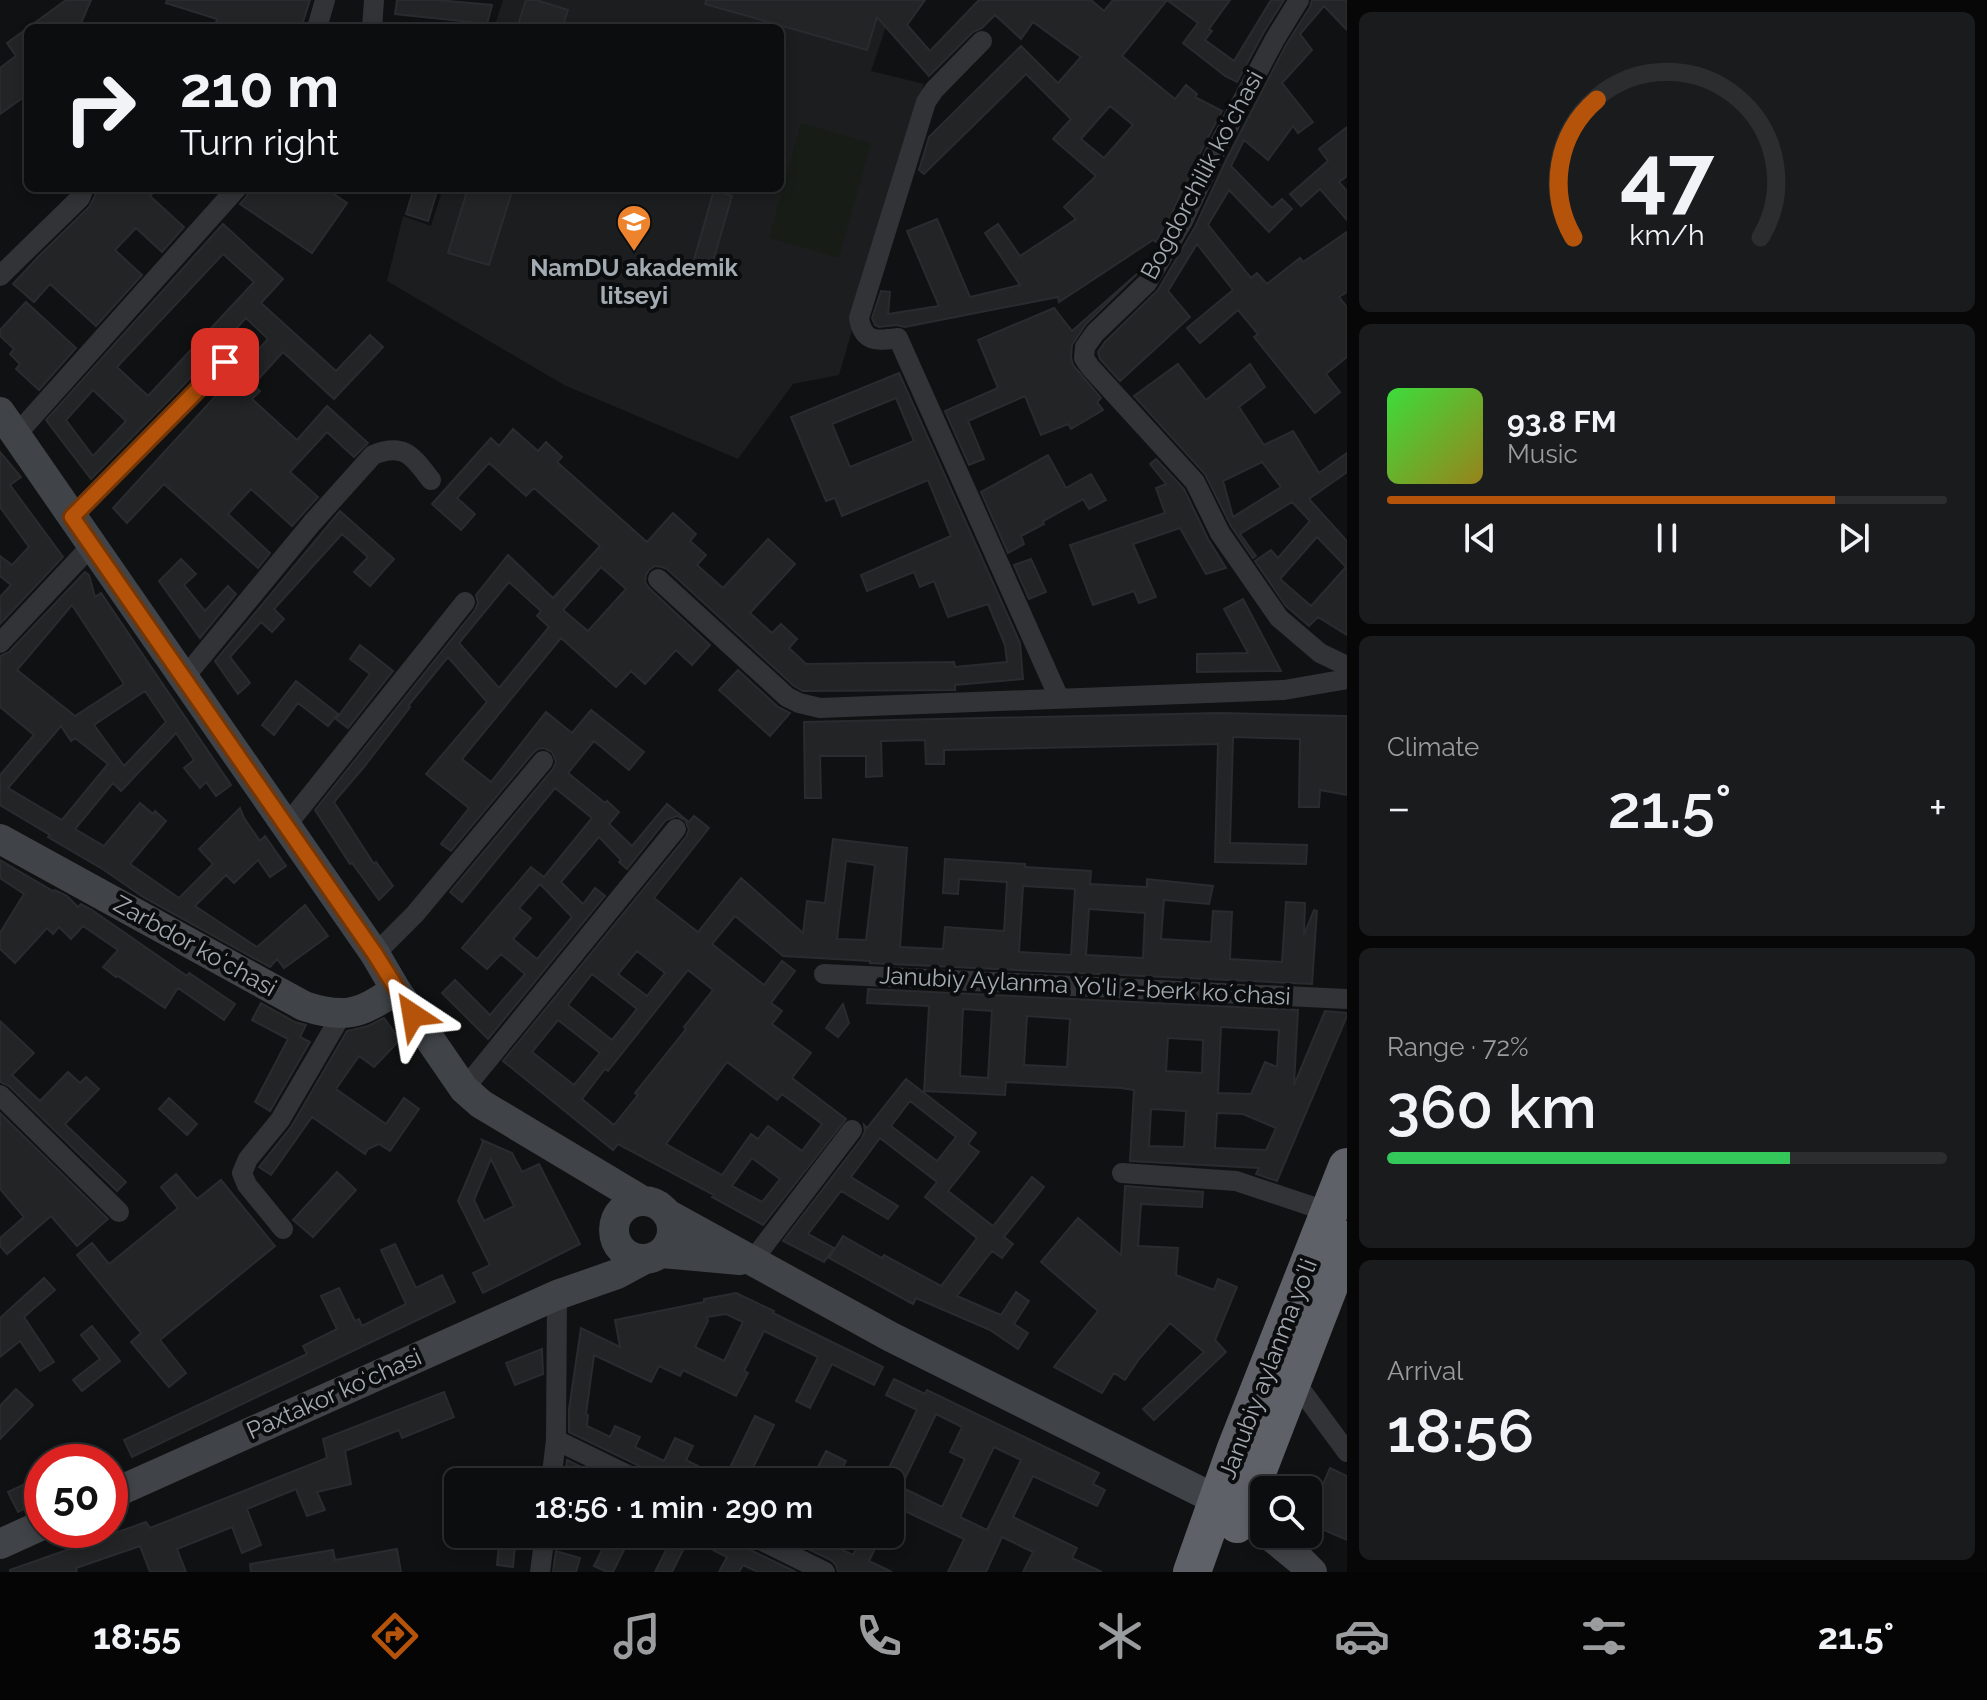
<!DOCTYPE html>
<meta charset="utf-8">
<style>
body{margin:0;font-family:Raleway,sans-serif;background:#1a1b1c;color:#f1f3f6;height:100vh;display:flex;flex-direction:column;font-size:30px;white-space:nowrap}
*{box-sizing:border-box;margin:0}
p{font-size:26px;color:#9a9c9e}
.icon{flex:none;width:44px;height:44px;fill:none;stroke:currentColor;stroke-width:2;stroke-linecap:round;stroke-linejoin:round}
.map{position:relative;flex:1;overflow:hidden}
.details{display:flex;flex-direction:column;gap:12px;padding:12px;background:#070708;width:640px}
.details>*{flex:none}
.top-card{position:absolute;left:24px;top:24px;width:760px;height:168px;border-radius:12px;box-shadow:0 4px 12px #0003,0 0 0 2px #2c2d2e;background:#0c0d0e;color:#f1f3f6;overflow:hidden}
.tools{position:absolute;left:1250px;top:1476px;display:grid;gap:16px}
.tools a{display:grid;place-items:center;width:72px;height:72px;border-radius:12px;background:#0c0d0e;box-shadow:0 4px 12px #0003,0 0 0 2px #2c2d2e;font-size:40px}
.speed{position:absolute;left:24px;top:1444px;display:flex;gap:16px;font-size:40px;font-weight:700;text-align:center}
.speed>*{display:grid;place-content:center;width:104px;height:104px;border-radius:50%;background:#0c0d0e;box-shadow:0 4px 12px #0003,0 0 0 2px #2c2d2e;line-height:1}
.speed .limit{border:12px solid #d22;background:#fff;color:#111}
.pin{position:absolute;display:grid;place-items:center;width:68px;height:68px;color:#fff;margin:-34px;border-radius:16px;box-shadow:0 4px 12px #0006}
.me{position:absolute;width:88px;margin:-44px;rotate:327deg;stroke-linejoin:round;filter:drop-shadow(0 0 6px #0008)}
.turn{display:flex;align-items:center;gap:28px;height:168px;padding:0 24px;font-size:36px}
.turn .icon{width:104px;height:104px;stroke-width:2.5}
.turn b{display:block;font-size:56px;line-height:68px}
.big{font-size:60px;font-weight:600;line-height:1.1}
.details .card{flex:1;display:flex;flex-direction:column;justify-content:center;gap:12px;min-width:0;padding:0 28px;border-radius:12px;background:#1a1b1c}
.details .dial{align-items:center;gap:0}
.dial svg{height:208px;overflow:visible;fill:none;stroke:#2c2d2e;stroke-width:7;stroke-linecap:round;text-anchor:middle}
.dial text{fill:#f1f3f6;stroke:none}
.song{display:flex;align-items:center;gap:24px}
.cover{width:96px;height:96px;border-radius:12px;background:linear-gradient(135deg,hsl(120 70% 55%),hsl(50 70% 35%))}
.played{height:8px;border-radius:4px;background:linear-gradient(90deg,#b45309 80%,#2c2d2e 80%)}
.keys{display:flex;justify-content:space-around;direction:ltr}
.heat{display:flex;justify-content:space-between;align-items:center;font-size:44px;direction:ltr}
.charge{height:12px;border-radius:6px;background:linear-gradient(90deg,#34c759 72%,#2c2d2e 0)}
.trip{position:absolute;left:444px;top:1468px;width:460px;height:80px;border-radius:12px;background:#0c0d0e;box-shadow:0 4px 12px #0003,0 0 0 2px #2c2d2e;font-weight:600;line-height:80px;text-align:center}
.dock{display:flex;height:128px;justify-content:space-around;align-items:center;background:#050506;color:#9a9c9e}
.dock .icon{width:56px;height:56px}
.dock .selected{color:#b45309}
.dock b{font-size:36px;color:#f1f3f6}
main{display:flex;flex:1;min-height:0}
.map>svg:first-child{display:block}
.built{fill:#1c1d1f}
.green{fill:#171c17}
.building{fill:#232426;stroke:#2a2b2e;stroke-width:2;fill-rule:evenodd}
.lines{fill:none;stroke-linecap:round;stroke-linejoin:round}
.street{stroke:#323337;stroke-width:20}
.secondary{stroke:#404347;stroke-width:30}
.highway{stroke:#5e6268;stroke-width:38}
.route-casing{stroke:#753606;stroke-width:20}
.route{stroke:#b45309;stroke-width:14}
.labels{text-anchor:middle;stroke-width:8;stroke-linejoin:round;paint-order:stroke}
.street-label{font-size:24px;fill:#a2aab2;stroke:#0b0c0d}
.poi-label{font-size:24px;font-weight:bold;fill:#a2aab2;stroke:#0b0c0d}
</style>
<main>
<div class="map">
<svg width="1347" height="1572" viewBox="0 0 1347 1572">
<rect width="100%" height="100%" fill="#101112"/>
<path class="built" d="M503 0H904L887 24 871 71 924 84 839 375 793 384 738 459 564 385 387 281 403 216 431 226 443 188H780V28H494Z"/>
<path class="green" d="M801 123 871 143 839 258 769 238Z"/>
<path class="building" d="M66 0H91L79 28H28V94L0 114V68L16 56 7 43Z
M167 0H310L301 28H214L217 19 166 3Z
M397 0H437L492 5 486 28H469L471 22 395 14Z
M526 0H536L568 10 562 28H517Z
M706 0H925L907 25 930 51 979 0H1091L1104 11 1113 0H1230L1209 29 1212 31 1205 40 1234 61 1271 0H1284L1264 32 1237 82 1225 76 1183 43 1198 23 1167 0 1122 56 1175 99 1186 85 1197 94 1195 97 1222 111 1202 149 1171 215 1156 242 1153 240 1059 302 1058 297 905 327 896 325 879 327 875 325 872 318 881 291 890 292 888 314 939 306 907 231 937 219 970 297 1020 285 985 233 998 224 1020 256 1076 219 1064 207 1096 176 1053 139 1071 119 1026 74 924 174 919 170 929 137 1021 46 1058 83 1081 57 1033 22 1021 39 995 15 982 28 973 32 929 76 877 17 867 50 705 4ZM1110 106 1133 125 1104 158 1081 139Z
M1312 0H1347V30L1324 6 1300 34 1312 50 1282 83 1313 122 1298 133 1293 126 1268 160 1244 140 1231 166 1272 208 1282 199 1292 209 1269 232 1229 190 1208 225 1251 278 1257 273 1267 284 1300 258 1303 262 1347 232V292L1339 297 1347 307V357L1326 374 1340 392 1315 413 1254 337 1258 334 1238 310 1200 343 1187 328 1233 290 1197 244 1168 291 1190 317 1120 381 1100 359 1098 352 1105 342 1158 290 1195 227 1226 160 1286 45 1310 7Z
M1347 127V176L1339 182 1347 191V220L1320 189 1301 206 1290 194 1328 161 1319 149Z
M101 188H157L150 196 184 227 162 252 136 228 115 250 142 275 96 326 50 284 34 302 13 284 39 256 89 207 96 194Z
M250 188H325L347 203 312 253 240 204 247 196Z
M414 188H438L428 221 406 214Z
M468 188H513L489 265 448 253Z
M714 190 732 196 709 275 691 270Z
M223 224 283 279 261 303 336 371 370 335 383 347 334 399 283 352 253 385 260 391 252 399 297 440 327 406 368 443 354 457 327 432 290 472 318 497 292 526 251 489 228 514 270 553 258 568 164 484 127 523 113 508 268 339 246 318 178 391 91 479 46 420ZM223 254 254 282 148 396 117 367ZM93 390 126 421 93 456 66 420Z
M1138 273 1086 324 1072 345 1071 357 1073 365 1101 398 1097 402 1103 410 1071 429 1068 424 1041 435 1025 396 968 421 984 459 969 465 945 411 998 388 978 340 1054 308 1072 331Z
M26 302 76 348 39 390 16 369 20 364 10 354 14 349 0 336V330Z
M1178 364 1206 400 1250 364 1265 387 1239 407 1264 445 1293 431 1319 473 1347 453V472L1309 499 1347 541V635L1318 617 1309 626 1286 606 1255 561 1271 550 1278 558 1310 521 1292 502 1240 534 1256 556 1253 558 1231 526 1205 474 1134 396ZM1262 462 1281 487 1233 517 1223 481ZM1317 537 1346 567 1311 606 1280 579Z
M899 373 1020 643 1023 679 955 685V690L803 691 794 686 667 569 662 567 655 566 649 570 646 575 645 582 649 588 710 645 692 665 676 650 645 684 631 671 616 687 561 638 462 759 491 782 546 712 572 733 591 710 644 752 629 770 594 741 568 773 605 803 607 801 619 812 609 824 632 846 667 804 689 822 694 816 709 828 654 898 698 932 741 878 803 933 807 901 825 903 833 839 907 848 900 947 943 949 945 927 1004 931 1007 882 959 879 958 894 943 893 945 859 1025 864V867L1091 871 1090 884 1147 887V879L1213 886 1209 904 1164 900 1161 939 1211 942 1213 911 1232 912 1230 959 1282 962 1286 902 1305 903 1304 935 1314 910 1317 911 1312 984 870 963V961L783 956 735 916 712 944 764 985 782 961 795 971 771 1003 782 1011 772 1024 811 1053 792 1078 846 1119 763 1225 712 1197 714 1195 618 1144 613 1150 503 1061 686 837 689 830 685 820 677 816 666 820 627 869 619 862 621 860 599 837 561 882 583 904 595 888 605 896 488 1039 442 993 455 980 490 1015 525 974 501 954 487 969 462 948 531 867 544 877 592 818 555 788 462 902 450 892 553 769 556 762 552 752 544 748 538 749 533 753 451 851 441 844 469 808 426 774 487 702 448 657 408 706 410 707 364 767 334 802 374 864 376 862 393 886 379 900 352 863 350 864 315 810 475 610 478 603 476 595 508 555 553 598 600 546 534 488 526 496 489 463 457 498 475 514 461 530 432 504 491 438 499 446 513 429 538 451 546 442 562 457 557 462 647 542 673 513 696 534 690 541 706 555 697 565 723 588 768 539 795 564 750 613 772 633 781 624 797 639 789 648 806 664 954 662 955 667 1007 662 1005 645 988 604 948 617 934 581 920 587 914 572 867 591 861 575 951 536 928 480 842 516 835 498 826 501 791 417ZM896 398 914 441 850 467 832 424ZM601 567 626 589 588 631 563 610ZM509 582 541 611 537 616 549 627 499 688 459 643ZM846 861 875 865 866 940 837 939ZM540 884 572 917 537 959 513 939 531 918 519 908ZM1023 886 1075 889 1071 955 1019 952ZM1089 909 1145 913 1143 958 1086 955ZM637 951 665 973 647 996 618 974ZM688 970 713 990 684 1027 686 1029 635 1093 638 1095 614 1125 582 1099 605 1069 608 1071ZM592 974 637 1009 612 1040 568 1005ZM558 1020 600 1053 574 1085 532 1052ZM727 1062 777 1100 782 1094 822 1124 802 1151 768 1126 758 1139 751 1134 722 1175 666 1144ZM752 1158 780 1179 762 1202 732 1186Z
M0 452 21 477 10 485 63 557 0 624V597L11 585 0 576V556L12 565 29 547 0 507Z
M1048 455 1066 488 1091 474 1106 500 1089 509 1083 499 1043 521 1044 524 1021 536 1024 544 1008 553 981 492Z
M1156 459 1184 489 1208 539 1226 568 1206 574 1180 528 1133 544 1156 597 1139 603 1134 591 1093 605 1070 545 1165 513 1156 488 1166 484 1150 464Z
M340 511 394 559 370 586 354 572 368 557 342 534 274 609 284 619 272 632 261 622 230 657 250 683 238 694 215 661Z
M181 559 196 574 184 585 205 611 228 586 236 594 200 638 159 581Z
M1031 559 1046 592 1029 599 1014 565Z
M85 572 89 575 95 597 101 593 231 785 216 796 206 782 200 788 184 768 194 760 176 733 121 791 113 783 75 829 104 846 140 803 153 814 155 811 166 821 130 864 179 898 213 864 199 849 240 808 244 818 260 841 265 836 286 866 270 877 258 860 234 883 226 875 195 906 257 947 305 905 328 936 284 968 277 959 270 967 143 897 104 870 48 837 50 835 0 805V775L34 735 0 707V656L9 652ZM72 605 124 684 75 716 17 670ZM145 691 166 722 124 766 94 725ZM61 726 71 741 75 738 108 764 62 820 8 788Z
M1243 599 1281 671 1197 672V654L1248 653 1224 609Z
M360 645 393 671 348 728 336 719 370 674 350 659Z
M738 670 778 707 790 713 770 736 719 690Z
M296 681 338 714 328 726 298 703 274 735 262 725Z
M1219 713 1347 716V795L1320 790 1319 807H1299L1300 739 1233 737 1230 843 1307 845 1306 864 1215 862 1218 744 944 750V764H926L925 740 881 741 882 776 866 777V756H820L821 798H805L804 722Z
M0 860 53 891 55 890 67 896 78 907 81 904 92 910 187 976 189 973 235 1004 224 1020 178 988 165 1008 118 976 116 977 103 967 118 950 83 926 71 939 59 927 53 934 47 928 15 963 0 949V933L24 894 0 878Z
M868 989 1298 1010 1294 1085 1325 1011 1347 1013V1016L1277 1181 1256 1174 1259 1168 1130 1161 1134 1090 1121 1088 1006 1082 1005 1095 924 1091 929 1006 867 1003ZM963 1009 992 1011 988 1078 960 1076ZM1027 1016 1070 1019 1067 1067 1024 1065ZM1221 1027 1279 1030 1277 1067 1265 1062 1251 1094 1218 1093ZM1168 1038 1203 1040 1202 1073 1166 1071ZM1151 1109 1186 1111 1184 1147 1149 1146ZM1217 1113 1243 1114 1276 1128 1266 1150 1215 1148Z
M261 1003 295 1022 306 1025 300 1037 310 1042 270 1111 255 1102 288 1039 252 1020Z
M843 1004 849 1023 838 1037 826 1028Z
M384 1018 400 1040 374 1067 359 1056 336 1089 386 1124 404 1098 419 1109 390 1151 379 1144 368 1149 365 1154 312 1117 271 1175 259 1167 291 1127 347 1031 368 1026Z
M0 1021 34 1053 12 1075 40 1101 68 1072 80 1083 86 1077 99 1089 65 1124 126 1182 117 1191 9 1086 0 1082Z
M906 1079 976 1133 968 1144 979 1152 948 1191 993 1226 1032 1177 1044 1187 1004 1237 1013 1244 1002 1258 992 1251 957 1296 1001 1315 1016 1292 1029 1301 1014 1324 1028 1333 1018 1349 990 1330 916 1298 913 1304 829 1258 843 1236 882 1258 884 1255 941 1286 977 1238 925 1197 937 1182 880 1138 851 1177 898 1206 888 1219 841 1191 808 1234 834 1248 824 1262 783 1241 862 1138 865 1131 864 1125 867 1128ZM910 1101 956 1137 937 1161 891 1126Z
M169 1098 197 1124 187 1135 159 1109Z
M0 1113 108 1219 77 1246 51 1216 7 1254 0 1246V1238L24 1217 0 1189Z
M482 1140 512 1153 522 1172 539 1164 580 1244 483 1293 473 1273 490 1265 458 1201 483 1142ZM491 1159 514 1206 484 1221 474 1200Z
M337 1172 356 1190 313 1237 293 1220Z
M176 1174 197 1199 221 1180 275 1246 160 1340 186 1373 169 1387 131 1342 141 1333 77 1255 92 1243 109 1264 178 1208 161 1187Z
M1125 1186 1203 1192 1202 1207 1141 1204 1138 1246 1178 1248 1176 1275 1214 1290 1218 1279 1237 1287 1215 1340 1226 1352 1154 1420 1143 1409 1204 1352 1170 1323 1139 1359 1125 1380 1114 1373 1102 1393 1054 1367 1098 1311 1041 1262 1078 1218 1121 1255Z
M395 1244 416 1288 442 1275 455 1302 132 1457 124 1440 307 1354 303 1346 337 1329 321 1296 339 1288 355 1321 359 1319 362 1326 406 1304 381 1250Z
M44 1278 55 1290 24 1317 54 1362 40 1371 20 1341 0 1357V1318Z
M736 1293 774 1311 773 1313 883 1367 874 1385 832 1364 810 1408 796 1401 818 1357 764 1331 744 1371 748 1373 736 1396 683 1370 680 1376 659 1366 651 1382 594 1355 586 1414 588 1415 587 1426 610 1437 615 1426 640 1437 635 1447 664 1461 675 1438 693 1446 686 1460 698 1466 690 1482H655L653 1475 648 1470 569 1432V1409L581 1328 620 1347 615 1320 704 1302V1299ZM726 1314 743 1322 724 1361 695 1347 708 1321 707 1317Z
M92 1326 120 1361 82 1391 73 1380 100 1359 81 1335Z
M542 1349 543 1374 515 1385 506 1363Z
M894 1379 925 1394 927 1390 1099 1473 1093 1484 1105 1490 1097 1506 1033 1476 1013 1517 1077 1548 1072 1558 1102 1572H1023L1033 1552 1002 1537 986 1572H948L964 1539 890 1504V1482H882L917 1410 886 1395ZM936 1414 962 1427 950 1452 965 1459 942 1507 901 1487ZM994 1447 1021 1460 987 1530 960 1517Z
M16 1389 33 1405 0 1439V1406Z
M444 1392 454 1417 402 1438 399 1430 345 1451 351 1484 317 1492 325 1510 307 1516 296 1489 247 1509 261 1545 242 1553 232 1527 177 1549 186 1572H150L140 1546 76 1568 77 1572H10V1570L146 1522 150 1528 327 1458 323 1439Z
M755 1416 774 1425 746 1482H723Z
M826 1451 846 1461 835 1482H810Z
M567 1460 612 1482H564Z
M1330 1468 1347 1476V1540L1308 1523V1518Z
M42 1476V1500L18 1512 8 1492Z
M500 1534H516L513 1567 497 1565Z
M610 1534H632L613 1572H607L594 1566Z
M674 1534H735L737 1541 742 1546 796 1572H758L743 1565 739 1572H719L727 1557 689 1538 672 1572H655Z
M777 1534H825L822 1540 853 1555 863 1534H882L869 1561 892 1572H838L836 1565 831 1560Z
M397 1549 401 1572H251L250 1564 333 1550 335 1560Z
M556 1551 580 1558 576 1572H553Z"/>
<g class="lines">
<path class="street" d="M1299 0 1275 39 1214 154 1183 221 1147 283 1095 333 1085 347 1084 358 1090 367 1195 482 1220 533 1279 618 1320 653 1347 666
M317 28 325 0
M372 28 374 0
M982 41 934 90 926 102 859 318C863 343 877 341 898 338L1059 698
M0 276 80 198 84 188
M16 435 237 188
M72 517 247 340
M658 579 787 697 799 703 820 708 1284 690 1347 679
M0 643 92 545
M184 678 312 523 373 455C405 442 413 457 431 480
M286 826 465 602
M375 954 415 914 543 761
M824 974 1347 999
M464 1089 676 829
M0 1095 119 1212
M1122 1173 1236 1181 1329 1212
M283 1229 247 1185 242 1173 248 1159 280 1120 342 1014
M752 1261 852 1130
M1293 1379 1347 1452
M556 1440 642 1482
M551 1482 556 1440 557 1295
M748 1534 825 1572
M540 1572 545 1534"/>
<path class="secondary" d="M0 412 375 954 396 990 464 1089 481 1104 643 1201
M0 839 304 1006C347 1020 360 1013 396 990
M614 1230a29 29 0 1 1 58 0a29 29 0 1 1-58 0Z
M669 1215 891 1337 1241 1512 1264 1531
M662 1253 740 1260
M110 1495 557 1295 617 1274 643 1260
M1268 1534 1300 1560 1312 1572
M0 1544 42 1525"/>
<path class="highway" d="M1237 1524 1347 1240
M1192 1572 1235 1451 1347 1167"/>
</g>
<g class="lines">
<defs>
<path id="route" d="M225 362 72 517 375 954 413 1015"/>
</defs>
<use href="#route" class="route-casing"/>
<use href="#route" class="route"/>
</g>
<defs>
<symbol id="school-pin" viewBox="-11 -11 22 30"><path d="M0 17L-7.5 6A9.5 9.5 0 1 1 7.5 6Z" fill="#ed842d" stroke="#0b0c0d"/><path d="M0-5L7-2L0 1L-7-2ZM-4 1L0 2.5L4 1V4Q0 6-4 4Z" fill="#fff"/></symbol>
</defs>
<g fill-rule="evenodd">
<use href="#school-pin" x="614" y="202" width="40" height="54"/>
</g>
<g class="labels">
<g class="street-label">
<text transform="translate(1202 175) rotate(-62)" y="8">Bogdorchilik koʻchasi</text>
<text transform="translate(195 946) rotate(29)" y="8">Zarbdor koʻchasi</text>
<text transform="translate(1085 986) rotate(3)" y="8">Janubiy Аylanma Yo'li 2-berk koʼchasi</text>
<text transform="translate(1268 1369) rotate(-69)" y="8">Janubiy aylanma yoʻli</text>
<text transform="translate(334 1394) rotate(-24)" y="8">Paxtakor koʻchasi</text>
</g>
<g class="poi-label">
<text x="634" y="276">NamDU akademik<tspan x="634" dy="28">litseyi</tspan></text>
</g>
</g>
</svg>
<div class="tools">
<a><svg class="icon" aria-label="search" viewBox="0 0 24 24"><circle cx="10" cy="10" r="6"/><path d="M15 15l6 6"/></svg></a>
</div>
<div class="speed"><div class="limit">50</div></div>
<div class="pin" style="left:225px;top:362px;background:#d93025"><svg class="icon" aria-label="arrive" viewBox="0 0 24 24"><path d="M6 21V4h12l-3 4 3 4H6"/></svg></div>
<svg class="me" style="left:413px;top:1015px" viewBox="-20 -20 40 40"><path d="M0-17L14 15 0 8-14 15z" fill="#b45309" stroke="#fff" stroke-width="4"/></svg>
<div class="trip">18:56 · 1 min · 290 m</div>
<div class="top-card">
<div class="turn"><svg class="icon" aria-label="right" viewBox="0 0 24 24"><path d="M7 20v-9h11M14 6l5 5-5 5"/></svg><div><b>210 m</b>Turn right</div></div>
</div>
</div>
<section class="details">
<div class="card dial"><svg viewBox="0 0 100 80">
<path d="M14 69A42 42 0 1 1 86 69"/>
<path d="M14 69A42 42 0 0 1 23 16" stroke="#b45309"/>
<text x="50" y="56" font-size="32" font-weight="700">47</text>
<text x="50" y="72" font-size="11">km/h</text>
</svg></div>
<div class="card">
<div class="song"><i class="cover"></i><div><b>93.8 FM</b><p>Music</p></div></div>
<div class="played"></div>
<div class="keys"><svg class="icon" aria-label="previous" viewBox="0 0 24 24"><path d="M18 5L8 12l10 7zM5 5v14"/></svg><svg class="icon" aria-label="pause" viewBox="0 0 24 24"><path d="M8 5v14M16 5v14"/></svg><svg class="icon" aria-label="next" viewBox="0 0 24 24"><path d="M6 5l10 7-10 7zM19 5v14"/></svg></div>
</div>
<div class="card"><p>Climate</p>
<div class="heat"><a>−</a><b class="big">21.5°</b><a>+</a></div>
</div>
<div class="card"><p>Range · 72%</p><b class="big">360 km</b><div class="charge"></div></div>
<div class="card"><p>Arrival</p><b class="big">18:56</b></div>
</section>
</main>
<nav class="dock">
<b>18:55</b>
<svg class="icon selected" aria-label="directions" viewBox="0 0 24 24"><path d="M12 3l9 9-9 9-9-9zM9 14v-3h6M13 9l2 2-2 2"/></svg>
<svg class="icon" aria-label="music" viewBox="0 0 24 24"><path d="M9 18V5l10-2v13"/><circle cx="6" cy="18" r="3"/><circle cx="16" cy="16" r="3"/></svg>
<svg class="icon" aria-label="phone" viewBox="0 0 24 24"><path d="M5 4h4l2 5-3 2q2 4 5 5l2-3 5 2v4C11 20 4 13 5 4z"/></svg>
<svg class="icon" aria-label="climate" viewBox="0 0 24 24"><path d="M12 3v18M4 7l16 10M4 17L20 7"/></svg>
<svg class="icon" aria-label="car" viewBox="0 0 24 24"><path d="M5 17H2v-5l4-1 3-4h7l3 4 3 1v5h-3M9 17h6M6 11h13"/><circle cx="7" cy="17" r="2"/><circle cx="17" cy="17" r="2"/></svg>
<svg class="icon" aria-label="filters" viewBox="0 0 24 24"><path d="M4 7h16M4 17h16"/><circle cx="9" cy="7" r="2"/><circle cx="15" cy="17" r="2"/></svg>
<b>21.5°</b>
</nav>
